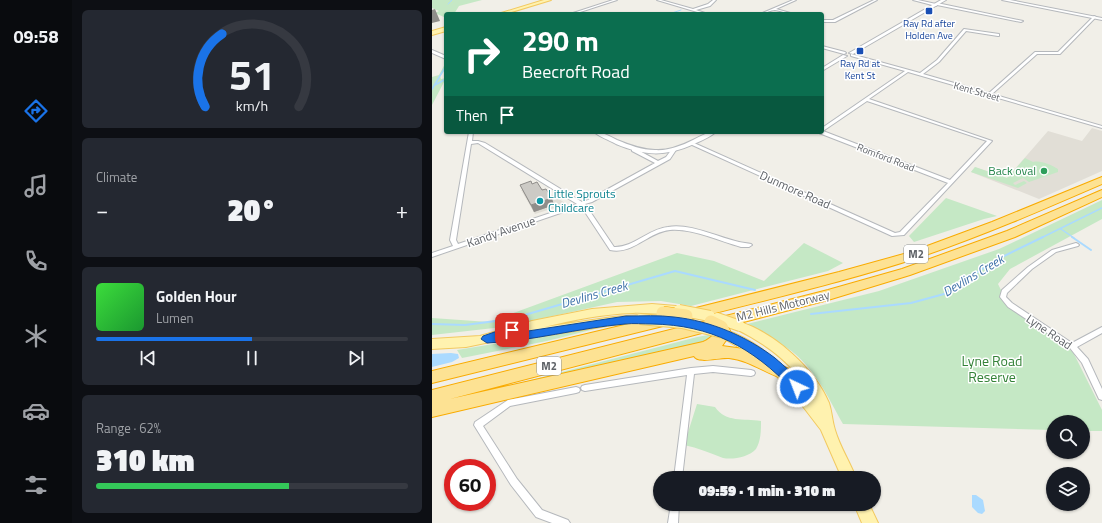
<!DOCTYPE html>
<meta charset="utf-8">
<style>
body{margin:0;font-family:"Titillium Web",sans-serif;background:#242831;color:#f1f3f6;height:100vh;display:flex;flex-direction:column;font-size:15px;white-space:nowrap}
*{box-sizing:border-box;margin:0}
p{font-size:13px;color:#9ea1a6}
.icon{flex:none;width:22px;height:22px;fill:none;stroke:currentColor;stroke-width:2;stroke-linecap:round;stroke-linejoin:round}
.map{position:relative;flex:1;overflow:hidden}
.panel{display:flex;flex-direction:column;gap:10px;padding:10px;background:#0d0f14;width:360px}
.panel>*{flex:none}
.hud{position:absolute;left:12px;top:12px;width:380px;height:122px;border-radius:4px;box-shadow:0 1px 3px #0004;background:#0b6e4f;color:#fff;overflow:hidden}
.fabs{position:absolute;left:614px;top:415px;display:grid;gap:8px}
.fabs a{display:grid;place-items:center;width:44px;height:44px;border-radius:50%;background:#171b24;box-shadow:0 1px 3px #0004;font-size:20px}
.speed{position:absolute;left:12px;top:459px;display:flex;gap:8px;font-size:20px;font-weight:700;text-align:center}
.speed>*{display:grid;place-content:center;width:52px;height:52px;border-radius:50%;background:#171b24;box-shadow:0 1px 3px #0004;line-height:1}
.speed .limit{border:6px solid #d22;background:#fff;color:#111}
.pin{position:absolute;display:grid;place-items:center;width:34px;height:34px;color:#fff;margin:-17px;border-radius:8px;box-shadow:0 2px 6px #0006}
.me{position:absolute;width:44px;margin:-22px;rotate:317deg;stroke-linejoin:round;filter:drop-shadow(0 0 3px #0008)}
.turn{display:flex;align-items:center;gap:14px;height:84px;padding:0 12px;font-size:18px}
.turn .icon{width:52px;height:52px;stroke-width:2.5}
.turn b{display:block;font-size:28px;line-height:34px}
.then{display:flex;align-items:center;height:38px;padding:0 12px;background:#0003;gap:8px;font-size:15px}
.big{font-size:30px;font-weight:800;line-height:1.1}
.panel .card{flex:1;display:flex;flex-direction:column;justify-content:center;gap:6px;min-width:0;padding:0 14px;border-radius:6px;background:#242831}
.panel .dial{align-items:center;gap:0}
.dial svg{height:104px;overflow:visible;fill:none;stroke:#363941;stroke-width:7;stroke-linecap:round;text-anchor:middle}
.dial text{fill:#f1f3f6;stroke:none}
.song{display:flex;align-items:center;gap:12px}
.cover{width:48px;height:48px;border-radius:6px;background:linear-gradient(135deg,hsl(120 70% 55%),hsl(130 70% 35%))}
.played{height:4px;border-radius:2px;background:linear-gradient(90deg,#1a73e8 50%,#363941 50%)}
.keys{display:flex;justify-content:space-around;direction:ltr}
.heat{display:flex;justify-content:space-between;align-items:center;font-size:22px;direction:ltr}
.charge{height:6px;border-radius:3px;background:linear-gradient(90deg,#34c759 62%,#363941 0)}
.trip{position:absolute;left:221px;top:471px;width:228px;height:40px;border-radius:20px;background:#171b24;box-shadow:0 1px 3px #0004;font-weight:800;line-height:40px;text-align:center}
main{display:flex;flex:1;min-height:0}
.tabs{display:flex;flex-direction:column;width:72px;justify-content:space-around;align-items:center;background:#090b0e;color:#9ea1a6}
.tabs .icon{width:28px;height:28px}
.tabs .active{color:#1a73e8}
.tabs b{font-size:18px;color:#f1f3f6}
.map>svg:first-child{display:block}
.education{fill:#e1ded6}
.green{fill:#c5e8c5}
.water{fill:#aadaff}
.lines{fill:none;stroke-linecap:round;stroke-linejoin:round}
.stream-far2{stroke:#aadaff;stroke-width:1}
.stream-far1{stroke:#aadaff;stroke-width:1.5}
.stream{stroke:#aadaff;stroke-width:2}
.minor-casing{stroke:#b5b8bc;stroke-width:2}
.tertiary-casing{stroke:#b5b8bc;stroke-width:2}
.primary-casing{stroke:#f2c960;stroke-width:2}
.motorway-casing{stroke:#f9ab00;stroke-width:2}
.minor{fill:#fff;fill-rule:evenodd}
.tertiary{fill:#fff;fill-rule:evenodd}
.primary{fill:#fff2af;fill-rule:evenodd}
.motorway{fill:#fde293;fill-rule:evenodd}
.primary-bridge-casing{stroke:#f2c960;stroke-width:12;stroke-linecap:butt}
.motorway-bridge-casing{stroke:#f9ab00;stroke-width:14;stroke-linecap:butt}
.primary-bridge{stroke:#fff2af;stroke-width:10}
.motorway-bridge{stroke:#fde293;stroke-width:13}
.wall{fill:#afaea9}
.shaded-wall{fill:#8f8d8a}
.building{fill:#cccac5;stroke:#8f8d8a}
.route{fill:#1a73e8;stroke:#114b97}
.transit-dot{fill:#1a4fb4;stroke:#fff;stroke-width:1.5}
.leisure-dot{fill:#2e9e5b;stroke:#fff;stroke-width:1.5}
.culture-dot{fill:#0f9aa8;stroke:#fff;stroke-width:1.5}
.labels{text-anchor:middle;stroke-width:3;stroke-linejoin:round;paint-order:stroke}
.far-transit-label{font-size:10px;fill:#164399;stroke:#fff}
.far-street-label{font-size:10px;fill:#5f6368;stroke:#fff}
.shield{fill:#fff;stroke:#8f9295;stroke-width:1}
.shield-label{font-size:11px;font-weight:bold;fill:#5f6368}
.leisure-label{font-size:12px;fill:#27864d;stroke:#fff;text-anchor:end}
.street-label{font-size:12px;fill:#5f6368;stroke:#fff}
.culture-label{font-size:12px;fill:#0d838f;stroke:#fff;text-anchor:start}
.water-label{font-size:13px;font-style:italic;fill:#4174aa;stroke:#fff}
.near-park-label{font-size:14px;fill:#348238;stroke:#fff}
</style>
<main>
<nav class="tabs">
<b>09:58</b>
<svg class="icon active" aria-label="directions" viewBox="0 0 24 24"><path d="M12 3l9 9-9 9-9-9zM9 14v-3h6M13 9l2 2-2 2"/></svg>
<svg class="icon" aria-label="music" viewBox="0 0 24 24"><path d="M9 18V5l10-2v13"/><circle cx="6" cy="18" r="3"/><circle cx="16" cy="16" r="3"/></svg>
<svg class="icon" aria-label="phone" viewBox="0 0 24 24"><path d="M5 4h4l2 5-3 2q2 4 5 5l2-3 5 2v4C11 20 4 13 5 4z"/></svg>
<svg class="icon" aria-label="climate" viewBox="0 0 24 24"><path d="M12 3v18M4 7l16 10M4 17L20 7"/></svg>
<svg class="icon" aria-label="car" viewBox="0 0 24 24"><path d="M5 17H2v-5l4-1 3-4h7l3 4 3 1v5h-3M9 17h6M6 11h13"/><circle cx="7" cy="17" r="2"/><circle cx="17" cy="17" r="2"/></svg>
<svg class="icon" aria-label="filters" viewBox="0 0 24 24"><path d="M4 7h16M4 17h16"/><circle cx="9" cy="7" r="2"/><circle cx="15" cy="17" r="2"/></svg>
</nav>
<section class="panel">
<div class="card dial"><svg viewBox="0 0 100 80">
<path d="M14 69A42 42 0 1 1 86 69"/>
<path d="M14 69A42 42 0 0 1 27 13" stroke="#1a73e8"/>
<text x="50" y="56" font-size="32" font-weight="700">51</text>
<text x="50" y="72" font-size="11">km/h</text>
</svg></div>
<div class="card"><p>Climate</p>
<div class="heat"><a>−</a><b class="big">20°</b><a>+</a></div>
</div>
<div class="card">
<div class="song"><i class="cover"></i><div><b>Golden Hour</b><p>Lumen</p></div></div>
<div class="played"></div>
<div class="keys"><svg class="icon" aria-label="previous" viewBox="0 0 24 24"><path d="M18 5L8 12l10 7zM5 5v14"/></svg><svg class="icon" aria-label="pause" viewBox="0 0 24 24"><path d="M8 5v14M16 5v14"/></svg><svg class="icon" aria-label="next" viewBox="0 0 24 24"><path d="M6 5l10 7-10 7zM19 5v14"/></svg></div>
</div>
<div class="card"><p>Range · 62%</p><b class="big">310 km</b><div class="charge"></div></div>
</section>
<div class="map">
<svg width="670" height="523" viewBox="0 0 670 523">
<rect width="100%" height="100%" fill="#f1efe8"/>
<path class="education" d="M660 128 670 131V171L607 199 539 172 543 167 575 178 616 131 650 141Z
M105 185 133 203 132 205 103 214 89 190Z"/>
<path class="green" d="M0 0H50L27 6 22 14H14V18L3 13 7 11 0 8Z
M14 62V68L8 76 9 79 14 78V81L12 82 0 105V77L7 75Z
M593 158 601 162C609 160 619 165 626 169V172L597 182 591 178 581 183 583 185 592 181 595 183 586 188 539 172 543 167 575 178Z
M514 198 565 216 552 219 482 242 477 236Z
M670 200V219L578 269 566 284 573 298 641 352 670 410V431H651V422H621V430L411 424C396 397 381 365 355 348 342 339 328 332 315 324L447 291 567 249Z
M372 243 411 263 396 271 259 306 229 301 185 302 71 327 0 335V318L57 322 245 253 282 261 332 281Z
M183 324 115 341 30 358 25 350Z
M282 334 284 336 273 343 95 383 99 380 265 337Z
M265 404 283 407C294 423 311 418 329 421 329 430 329 441 324 449 317 457 301 460 291 458 278 453 266 448 252 445Z"/>
<path class="water" d="M19 353 26 354 27 358 20 362 0 367V354Z
M540 495H544L551 500 553 511 550 514 546 513 540 507Z"/>
<g class="lines">
<path class="stream-far2" d="M16 4 20 0
M237 14 249 10"/>
<path class="stream-far1" d="M3 85 14 79
M0 89 14 66
M629 229 642 238
M609 238 670 208"/>
<path class="stream" d="M640 237 659 250
M379 314 479 303 512 294 564 260 611 237
M0 324 33 325 79 319 243 271 323 290"/>
<defs>
<path id="minor" d="M181 0H185L142 14H138Z
M225 0H229L261 9 276 4 281 0H284L278 6 264 10 276 14H272Z
M361 0H364L344 9 362 14C356 14 350 11 343 10 338 10 333 14 328 14Z
M442 0H445L403 22H390V20H401Z
M481 0H486L504 4 505 3 591 21 589 22 505 5 504 6Z
M662 16 664 17 628 54H605L560 94 670 126V128L476 72 437 99 560 141 472 235 460 236 258 144 260 143H262L463 233 468 232 516 183 387 133V132H390V128L473 71 419 56V54L488 73 505 60 532 29 567 34V36H566L534 31 507 62 491 74 557 93 603 52H626ZM435 101 555 141 518 180 391 131Z
M390 46 413 52 414 53 412 54 390 48Z
M37 132H41L40 141H46L53 143 150 202 156 200 223 163 200 151V149H204L226 161 234 157 240 149H244V150L238 159 160 202 153 204 182 247C201 248 216 229 236 227 258 223 285 237 307 242 311 243 315 243 319 244L320 245 317 247H309C287 241 260 228 238 230 216 232 201 255 178 250L149 206 0 257V253L21 246 18 240ZM46 143 49 145 145 204 26 244 24 240 39 144Z
M644 243 646 244 647 245 646 246 624 252 600 269 575 293 574 297 580 303 640 343 670 327V333L645 347 656 359 670 389V400L667 399 650 363 638 348 576 307 568 297 570 290 596 267 620 250Z
M281 366 319 370 322 371 323 373 322 375 319 376 281 372 262 374 250 478H242L255 375 153 391 150 390 149 388 150 386 153 385 259 368Z
M144 387 147 388 148 390 147 392 144 393 78 406 51 426 85 479 110 510 136 520 138 523H120L104 517 79 485 42 425 43 422 76 400Z
M239 504H247L246 523H236Z"/>
<path id="tertiary" d="M509 0H514L421 54 417 53Z
M570 0H578L670 18V20Z
M0 50 14 56V59L0 53Z
M411 55 415 56 390 71V68Z
M162 132C171 132 177 136 185 140 197 145 210 150 223 150 236 151 249 146 261 140 269 136 275 132 284 132 278 137 269 141 262 144 233 157 213 156 184 144 177 140 168 137 162 132Z"/>
<path id="primary" d="M112 0H119L73 14H66Z
M14 27V31L0 35V31Z
M220 304 244 306 245 309 244 312C231 316 214 312 201 313 171 314 141 320 112 327L181 317 208 315 212 316 214 319 212 322 208 323 181 325 67 343 63 341 34 347 0 349V339L48 336 100 321 160 309Z
M308 322C343 333 383 369 397 403 400 412 400 421 403 430 408 447 418 462 424 478H410L389 430 356 387 333 365 320 355 287 336 285 333 287 330 291 329C328 341 358 370 382 400 367 368 335 344 304 329L302 326 304 323Z
M422 504H437L446 523H430Z"/>
<path id="motorway" d="M670 177V184C610 210 550 236 488 257 413 282 336 299 260 319L255 318 253 314 255 310 260 309 407 272 479 252 560 222Z
M670 190V197L583 237 478 275 396 300 18 399 271 342C283 337 286 326 297 329L299 333 290 346 312 349 357 369 359 373 357 377 352 379C333 373 317 360 297 358 288 357 266 364 262 356L0 417V390L396 290 470 269 575 231Z
M230 316 235 317 237 321 235 325 0 383V371Z"/>
</defs>
<use href="#minor" class="minor-casing"/>
<use href="#tertiary" class="tertiary-casing"/>
<use href="#primary" class="primary-casing"/>
<use href="#motorway" class="motorway-casing"/>
<use href="#minor" class="minor"/>
<use href="#tertiary" class="tertiary"/>
<use href="#primary" class="primary"/>
<use href="#motorway" class="motorway"/>
<defs>
<path id="primary-bridge" d="M247 310 278 316
M285 318 308 326
M208 319 250 323 291 333"/>
<path id="motorway-bridge" d="M231 313 254 316
M279 322 289 327 292 333"/>
</defs>
<use href="#primary-bridge" class="primary-bridge-casing"/>
<use href="#motorway-bridge" class="motorway-bridge-casing"/>
<use href="#primary-bridge" class="primary-bridge"/>
<use href="#motorway-bridge" class="motorway-bridge"/>
</g>
<path class="wall" d="M100 184 110 190 122 205 102 212 91 191 88 185Z"/>
<path class="shaded-wall" d="M3 9 8 21 0 23V10Z
M120 198 122 205 102 212 99 205Z"/>
<path class="building" d="M99 181 100 184 105 182 110 190 114 189 120 198 99 205 88 185Z"/>
<path class="route" d="M194 316C210 316 227 315 242 317 279 321 314 336 343 358 352 366 365 376 370 387L369 390 365 392 361 390C320 347 279 325 220 324 211 324 202 323 193 324 146 328 101 341 55 343L49 339 51 336 80 326 83 328 85 330 83 333Z"/>
<g class="transit-dot">
<rect x="493" y="7" width="8" height="8" rx="2"/>
<rect x="424" y="47" width="8" height="8" rx="2"/>
</g>
<circle class="leisure-dot" cx="612" cy="171" r="4"/>
<circle class="culture-dot" cx="108" cy="201" r="4"/>
<g class="labels">
<g class="far-transit-label">
<text x="497" y="27">Ray Rd after<tspan x="497" dy="12">Holden Ave</tspan></text>
<text x="428" y="67">Ray Rd at<tspan x="428" dy="12">Kent St</tspan></text>
</g>
<g class="far-street-label">
<text transform="translate(545 91) rotate(16)" y="4">Kent Street</text>
<text transform="translate(454 157) rotate(21)" y="4">Romford Road</text>
</g>
<g class="shield">
<rect x="472" y="245" width="24" height="18" rx="3"/>
<rect x="105" y="357" width="24" height="18" rx="3"/>
</g>
<g class="shield-label">
<text x="484" y="258">M2</text>
<text x="117" y="370">M2</text>
</g>
<g class="leisure-label">
<text x="604" y="175">Back oval</text>
</g>
<g class="street-label">
<text transform="translate(363 190) rotate(24)" y="4">Dunmore Road</text>
<text transform="translate(69 232) rotate(-19)" y="4">Kandy Avenue</text>
<text transform="translate(351 306) rotate(-14)" y="4">M2 Hills Motorway</text>
<text transform="translate(617 332) rotate(34)" y="4">Lyne Road</text>
</g>
<g class="culture-label">
<text x="116" y="198">Little Sprouts<tspan x="116" dy="14">Childcare</tspan></text>
</g>
<g class="water-label">
<text transform="translate(541 275) rotate(-31)" y="5">Devlins Creek</text>
<text transform="translate(162 294) rotate(-16)" y="5">Devlins Creek</text>
</g>
<g class="near-park-label">
<text x="560" y="366">Lyne Road<tspan x="560" dy="16">Reserve</tspan></text>
</g>
</g>
</svg>
<div class="fabs">
<a><svg class="icon" aria-label="search" viewBox="0 0 24 24"><circle cx="10" cy="10" r="6"/><path d="M15 15l6 6"/></svg></a>
<a><svg class="icon" aria-label="layers" viewBox="0 0 24 24"><path d="M12 4l9 5-9 5-9-5zM3 14l9 5 9-5"/></svg></a>
</div>
<div class="speed"><div class="limit">60</div></div>
<div class="pin" style="left:80px;top:330px;background:#d93025"><svg class="icon" aria-label="arrive" viewBox="0 0 24 24"><path d="M6 21V4h12l-3 4 3 4H6"/></svg></div>
<svg class="me" style="left:365px;top:387px" viewBox="-20 -20 40 40"><circle r="17" fill="#1a73e8" stroke="#fff" stroke-width="3"/><path d="M0-11L8 9 0 5-8 9z" fill="#fff"/></svg>
<div class="trip">09:59 · 1 min · 310 m</div>
<div class="hud">
<div class="turn"><svg class="icon" aria-label="right" viewBox="0 0 24 24"><path d="M7 20v-9h11M14 6l5 5-5 5"/></svg><div><b>290 m</b>Beecroft Road</div></div>
<div class="then">Then<svg class="icon" aria-label="arrive" viewBox="0 0 24 24"><path d="M6 21V4h12l-3 4 3 4H6"/></svg></div>
</div>
</div>
</main>
